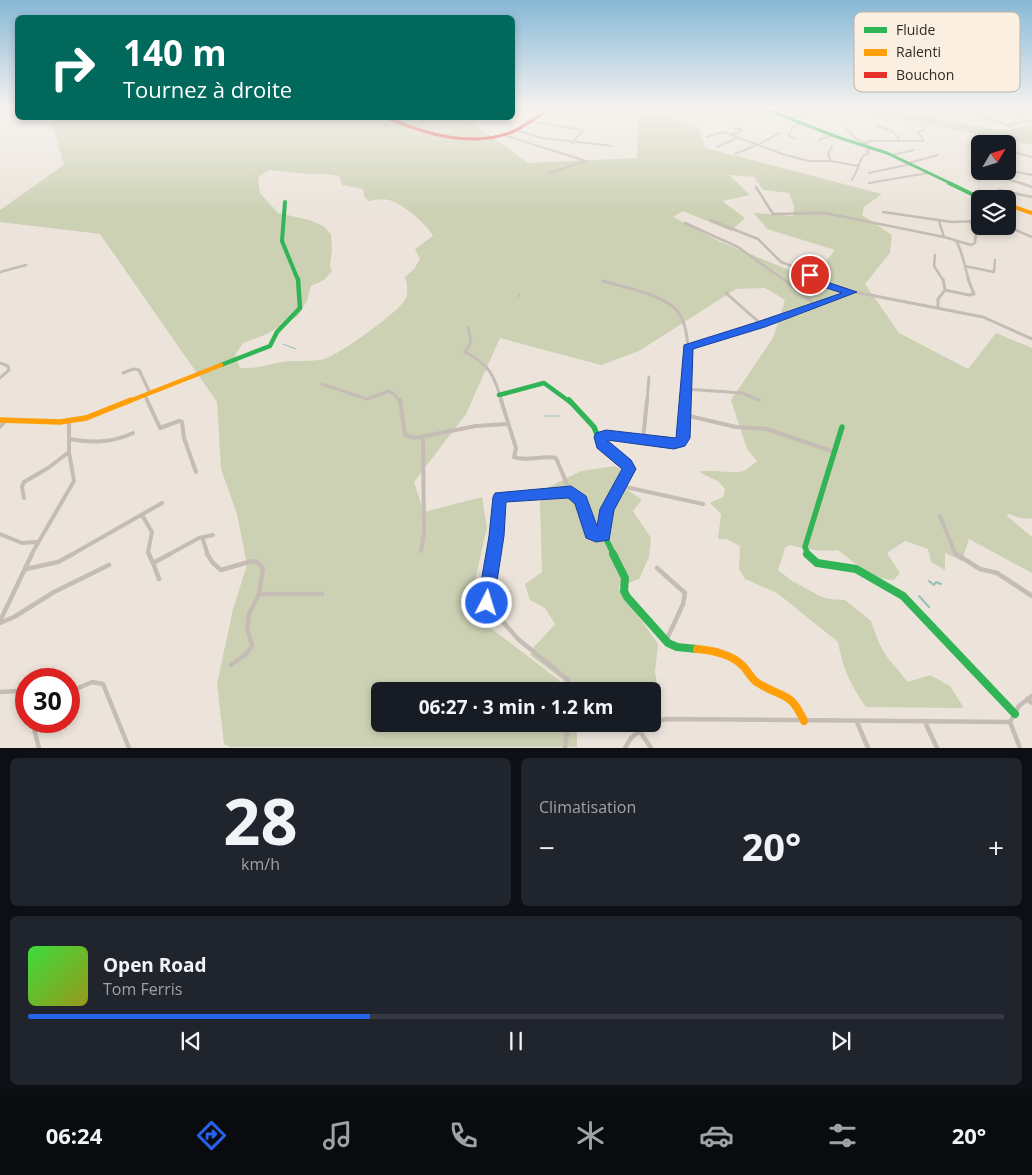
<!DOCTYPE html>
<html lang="fr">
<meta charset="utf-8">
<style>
body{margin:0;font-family:"Open Sans",sans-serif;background:#20242c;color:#f1f3f6;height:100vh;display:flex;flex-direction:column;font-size:19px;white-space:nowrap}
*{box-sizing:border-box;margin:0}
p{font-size:16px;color:#9ea1a6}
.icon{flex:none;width:28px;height:28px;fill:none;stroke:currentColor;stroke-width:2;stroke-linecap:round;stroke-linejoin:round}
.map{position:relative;height:748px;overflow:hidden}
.side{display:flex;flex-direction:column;gap:10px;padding:10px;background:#0d0f14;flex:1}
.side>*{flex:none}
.top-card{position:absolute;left:15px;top:15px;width:500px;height:105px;border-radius:8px;box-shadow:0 2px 8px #0003;background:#00695c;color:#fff;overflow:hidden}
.needle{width:32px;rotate:52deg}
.controls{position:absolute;left:971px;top:135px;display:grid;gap:10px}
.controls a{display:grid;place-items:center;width:45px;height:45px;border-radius:8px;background:#171b24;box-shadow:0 2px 8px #0003;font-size:25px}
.speed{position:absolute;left:15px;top:668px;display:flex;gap:10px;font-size:25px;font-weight:700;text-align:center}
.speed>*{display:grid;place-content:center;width:65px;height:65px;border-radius:50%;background:#171b24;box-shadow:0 2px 8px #0003;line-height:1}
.speed .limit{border:8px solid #d22;background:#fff;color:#111}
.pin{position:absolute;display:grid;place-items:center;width:42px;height:42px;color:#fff;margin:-21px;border:2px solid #fff;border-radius:50%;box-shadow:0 1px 5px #0007}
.me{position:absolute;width:55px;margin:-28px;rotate:5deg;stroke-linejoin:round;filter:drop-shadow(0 0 4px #0008)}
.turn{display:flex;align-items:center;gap:18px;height:105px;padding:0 25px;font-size:22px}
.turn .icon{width:65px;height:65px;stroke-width:2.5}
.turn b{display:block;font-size:35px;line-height:42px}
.big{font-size:38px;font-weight:700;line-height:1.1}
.side .card{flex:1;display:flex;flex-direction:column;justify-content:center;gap:8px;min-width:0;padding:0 18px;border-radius:8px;background:#20242c}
.side .dial{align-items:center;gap:0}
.dial b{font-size:65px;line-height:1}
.song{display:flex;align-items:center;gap:15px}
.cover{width:60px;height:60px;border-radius:8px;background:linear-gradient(135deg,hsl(120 70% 55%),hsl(60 70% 35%))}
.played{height:5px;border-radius:2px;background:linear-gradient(90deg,#2563eb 35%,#363941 35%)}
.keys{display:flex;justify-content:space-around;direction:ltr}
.heat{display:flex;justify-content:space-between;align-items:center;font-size:28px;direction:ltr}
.side .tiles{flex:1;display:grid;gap:10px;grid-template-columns:1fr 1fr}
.card:last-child{grid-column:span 2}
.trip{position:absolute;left:371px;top:682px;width:290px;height:50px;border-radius:8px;background:#171b24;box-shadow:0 2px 8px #0003;font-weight:700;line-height:50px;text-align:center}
.menu{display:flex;height:80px;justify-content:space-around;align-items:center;background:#090b0e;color:#9ea1a6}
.menu .icon{width:35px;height:35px}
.menu .on{color:#2563eb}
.menu b{font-size:22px;color:#f1f3f6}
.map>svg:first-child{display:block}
.green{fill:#ccd1b4;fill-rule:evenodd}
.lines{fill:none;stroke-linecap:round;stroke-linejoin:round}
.stream-far1{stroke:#97bdbd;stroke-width:1}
.stream{stroke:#97bdbd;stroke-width:2}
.street-far4{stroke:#c4bcb5;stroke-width:2}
.street-far3{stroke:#c4bcb5;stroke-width:2.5}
.street-far2{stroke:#c4bcb5;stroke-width:3}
.street-far1{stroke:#c4bcb5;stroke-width:4}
.street{stroke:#c4bcb5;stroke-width:4.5}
.fast-far4{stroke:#30b455;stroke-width:3}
.fast-far3{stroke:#30b455;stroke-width:4}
.fast-far2{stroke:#30b455;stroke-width:4.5}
.fast-far1{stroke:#30b455;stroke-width:5.5}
.fast{stroke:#30b455;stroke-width:8}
.slow-far3{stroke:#ff9f0a;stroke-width:4}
.slow-far2{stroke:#ff9f0a;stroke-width:4.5}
.slow-far1{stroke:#ff9f0a;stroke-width:5.5}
.slow{stroke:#ff9f0a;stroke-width:8}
.jam{stroke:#e5322d;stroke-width:3}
.route{fill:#2563eb;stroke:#184099}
.key{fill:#faefe1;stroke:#bfb4a8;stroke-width:1}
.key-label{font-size:14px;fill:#342924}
</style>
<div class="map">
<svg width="1032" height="748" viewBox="0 0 1032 748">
<rect width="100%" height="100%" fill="#ece4db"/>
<path class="green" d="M617 108H646L698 127 705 148 882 194 864 207 862 215 892 235 890 253 865 284 899 333 968 369 996 333 1032 348V519L1020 518 1008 514 1007 516 1032 537V573L969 539 962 561 945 553V570L931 562 928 549 905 541 887 553 900 573 894 580C872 580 855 563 838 550 821 552 806 549 790 545L785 548 778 570 792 581 820 596 829 599 845 600 871 621 879 643 887 657 908 682 930 675 950 686 964 708 866 707C850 684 843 669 838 642L777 593 745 579 739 569 740 546 726 539H718L721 514 710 503 723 497 725 489 719 482 699 472C709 468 733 475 744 471 748 469 753 464 757 461L747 449 731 400 773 338 785 300 765 288 736 289 639 351 601 365 500 338 466 414 414 482 424 512 482 497 487 528 468 611 559 680 564 691H380V724H577V747H230L224 744 217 684 233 609 247 565 237 514 221 469 217 402 100 234 0 222V210L64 165 51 122 62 118H466L528 163 637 158 639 113ZM270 170 308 174H326L339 176 342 185 363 189 364 196 368 201C375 200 383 199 389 200 403 204 426 223 433 236L415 249 420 259 414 269 405 277C407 284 409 293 405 300 397 313 339 355 324 359 311 362 295 360 281 362 265 365 257 369 240 368L235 355 243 343 267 334 298 316 307 301 311 286 324 280 332 271 330 265 332 250 331 234 323 226 310 220 278 213 260 193 258 177ZM729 175 754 177 763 190 789 193 794 206 793 216 754 213 767 229 835 250 825 262 815 266 822 272 801 275 721 242 673 217 683 211 731 231 745 218 722 201 750 195Z
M776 108H925L933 118 962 124 1004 130 1032 126V145L912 121 858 114 801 116Z
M615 466 621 470 616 482 642 500 633 511 651 538 649 557 639 579 618 587 658 644 655 672 661 707 653 712 652 691H570L563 680 530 655 534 647 555 624 545 608 530 600 525 584 542 572 540 503 547 488 581 471Z"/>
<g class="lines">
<path class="stream-far1" d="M518 297 519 294
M283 344 296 349
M545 416H559"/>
<path class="stream" d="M929 581 934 585 936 582 941 584
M919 596 929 607"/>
<path class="street-far4" d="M572 108 584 114 600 110
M595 108 611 114 621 112
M959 108 1007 125 1032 140
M1007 108 1021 118 1023 122 1007 125
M1025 109 1032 114
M699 114 719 108
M789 118 803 115
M527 121 583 130 572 143
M1022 121H1032
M878 126 893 131 899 139
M846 128 855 138 864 143
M516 130 542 138 612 146
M503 135 586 161 549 173
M731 135 742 130 735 128
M707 137 723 132 782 154 809 161H831L858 166 863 156 869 153 867 151 871 148
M795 139 788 135 794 126 801 123
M819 140 833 135
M758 145 779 133
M862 145 871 141H924L918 132 924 130 922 126
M717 147 737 138
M735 154 756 145
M891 155 914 150
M1032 157 1013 152 1010 161 1013 171 1032 175
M831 161 828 154 832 146
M909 163 938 155
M869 173 911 164
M852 180 859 166
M1010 180 1024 184
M869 183 928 173"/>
<path class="street-far3" d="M1020 183 1032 187
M756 187 773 214 825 213 944 237 971 245 975 243 976 231 970 221
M999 190 1032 197
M883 212 952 222 980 221
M710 220 758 239 781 262 803 270 817 280
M939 221 944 237
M685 223 738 247 784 280
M1006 226 1032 237
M956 241C962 249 965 269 969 280
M935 255 934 266 943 280
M965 266 994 272 995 260
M0 272 26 265"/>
<path class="street-far2" d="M783 279 816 305
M815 279 834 288 983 317 1032 339
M603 281C625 288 653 292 672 306 696 324 686 375 684 402
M945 290 969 295 974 294 968 279
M726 293 761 324
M938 307V299L945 290 943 279
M468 327 471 342 465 352C490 365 494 375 502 402
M688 347 852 293
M0 363 8 366 9 370 0 378
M123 373 133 369 139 370 150 393
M322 384 367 399 389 391 395 395 400 402
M685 389 742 393 759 400
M145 395 148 402
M647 402 649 377"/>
<path class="street-far1" d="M147 400 160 428 179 421 182 422 184 438 196 472
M400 400 405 435 415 438 476 426 507 424
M501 400 516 448 514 457C528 462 542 455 556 458L569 489 581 500 590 531 594 535H604
M685 415 736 427 767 429 834 452
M0 427 6 420
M600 437 606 435 674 444 682 440 685 400
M69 439C92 443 112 443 133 433
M643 439 647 400
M621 486 703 504
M24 498 22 487 24 482 48 468 69 452
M142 515 152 532 148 552 149 555
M940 516 955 553 958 555
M0 534 22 543 36 542
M202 537 208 555
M421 551 424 533 423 437
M31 555 74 481 69 452V422
M71 555 162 503
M168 555 199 538 213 535
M494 555 497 536 499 497 571 492"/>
<path class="street" d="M149 554 153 563 170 554
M207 554 213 563 221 570 252 561 257 562 263 568 259 594 249 614 247 627 252 646 246 654 231 665
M494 554 486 599 490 607 518 639 567 679 572 691
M956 554 980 569 997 573 1032 596
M153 563 159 579
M657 568 685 593 683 604 666 641
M26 569 58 562 73 554
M259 594H322
M0 621 32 554
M0 623 14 617 54 592 109 565
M0 692 18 691 26 698
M69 692 92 682 103 684 129 748
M1027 699 1032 703
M32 721 39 748
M652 722 667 719 1010 722
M857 722 868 748
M925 722 937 748
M1010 722 1019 706 1032 696
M1010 722 1020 748
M639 730 651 748
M565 748 568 724
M625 748 631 738 648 724"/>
<path class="fast-far4" d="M762 108 840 138 887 153 952 184"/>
<path class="fast-far3" d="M949 183 982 199
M285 202 282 241 298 280"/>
<path class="fast-far2" d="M221 365 270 346 277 332 300 308 298 279
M499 395 544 383 570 402"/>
<path class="fast-far1" d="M569 400 594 427 601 444 629 467 605 513 604 535 614 555
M808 555 805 547 842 427"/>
<path class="fast" d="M613 554 625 578 624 591 627 597 668 643 677 647 697 649
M807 554 817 563 856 569 903 596 1015 714"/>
<path class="slow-far3" d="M1008 205 1032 213"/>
<path class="slow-far2" d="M127 402 221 365"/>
<path class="slow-far1" d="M0 420 60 422 86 418 131 400"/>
<path class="slow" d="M697 649C712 650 733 655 743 666 749 672 751 679 758 683 783 699 790 690 804 721"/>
<path class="jam" d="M387 118C426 134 471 148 512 132 526 126 538 115 552 108"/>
</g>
<linearGradient id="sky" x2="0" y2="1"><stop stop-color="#87b8d7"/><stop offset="0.51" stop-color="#f6f3ef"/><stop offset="1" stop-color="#f6f3ef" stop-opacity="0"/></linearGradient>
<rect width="1032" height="212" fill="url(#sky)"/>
<path class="route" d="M810 272 824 281 857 292 765 327 693 349 690 438 685 446 674 449 607 440 631 460 636 469 614 510 609 540 596 542 586 538 575 504 568 498 506 502 504 536 495 594V603L493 609 487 611 481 609 479 594 489 536 493 497 495 493 571 486 586 496 597 526 600 509 622 469 597 448 594 437 596 433 606 430 676 438 684 345 757 322 842 293 817 285 806 275Z"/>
<rect x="854" y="12" width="166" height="80" rx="8" class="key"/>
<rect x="864" y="27" width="23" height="6" fill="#30b455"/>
<rect x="864" y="49" width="23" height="7" fill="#ff9f0a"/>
<rect x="864" y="72" width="23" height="6" fill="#e5322d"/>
<g class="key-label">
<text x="896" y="35">Fluide</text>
<text x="896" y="57">Ralenti</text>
<text x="896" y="80">Bouchon</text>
</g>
</svg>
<div class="controls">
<a><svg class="needle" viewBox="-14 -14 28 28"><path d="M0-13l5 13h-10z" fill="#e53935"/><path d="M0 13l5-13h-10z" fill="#9ea1a6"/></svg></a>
<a><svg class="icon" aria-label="layers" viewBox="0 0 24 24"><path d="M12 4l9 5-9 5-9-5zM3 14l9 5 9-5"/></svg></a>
</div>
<div class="speed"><div class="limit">30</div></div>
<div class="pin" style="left:810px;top:275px;background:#d93025"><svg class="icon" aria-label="arrive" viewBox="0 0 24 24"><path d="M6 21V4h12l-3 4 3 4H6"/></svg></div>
<svg class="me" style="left:487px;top:603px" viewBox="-20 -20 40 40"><circle r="17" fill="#2563eb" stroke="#fff" stroke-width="3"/><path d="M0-11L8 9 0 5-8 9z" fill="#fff"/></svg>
<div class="trip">06:27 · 3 min · 1.2 km</div>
<div class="top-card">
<div class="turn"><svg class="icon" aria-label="right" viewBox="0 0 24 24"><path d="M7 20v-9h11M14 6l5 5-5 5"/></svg><div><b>140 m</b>Tournez à droite</div></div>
</div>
</div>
<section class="side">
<div class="tiles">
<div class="card dial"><b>28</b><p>km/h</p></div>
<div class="card"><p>Climatisation</p>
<div class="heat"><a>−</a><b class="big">20°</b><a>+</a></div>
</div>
<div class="card">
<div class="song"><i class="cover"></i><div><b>Open Road</b><p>Tom Ferris</p></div></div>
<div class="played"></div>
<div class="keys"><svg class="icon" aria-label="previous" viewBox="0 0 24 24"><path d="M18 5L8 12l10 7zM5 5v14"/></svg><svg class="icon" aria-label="pause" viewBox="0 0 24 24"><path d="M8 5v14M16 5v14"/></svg><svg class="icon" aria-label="next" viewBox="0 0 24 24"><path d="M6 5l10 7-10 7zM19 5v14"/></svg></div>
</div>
</div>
</section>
<nav class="menu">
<b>06:24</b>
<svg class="icon on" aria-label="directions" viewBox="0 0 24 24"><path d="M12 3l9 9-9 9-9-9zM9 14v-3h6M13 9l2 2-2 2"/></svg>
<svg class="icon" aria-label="music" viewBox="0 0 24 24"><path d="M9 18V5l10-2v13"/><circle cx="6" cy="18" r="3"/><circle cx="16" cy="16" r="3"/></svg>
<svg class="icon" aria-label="phone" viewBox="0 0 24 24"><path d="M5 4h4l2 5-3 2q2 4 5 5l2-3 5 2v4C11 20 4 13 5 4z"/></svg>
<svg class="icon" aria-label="climate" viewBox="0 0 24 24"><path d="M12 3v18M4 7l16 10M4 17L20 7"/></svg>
<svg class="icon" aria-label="car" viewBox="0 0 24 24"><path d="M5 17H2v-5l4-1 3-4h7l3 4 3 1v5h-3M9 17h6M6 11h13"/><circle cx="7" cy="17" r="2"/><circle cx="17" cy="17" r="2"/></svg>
<svg class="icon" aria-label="filters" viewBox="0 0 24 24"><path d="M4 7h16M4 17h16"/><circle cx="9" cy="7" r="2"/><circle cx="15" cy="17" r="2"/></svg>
<b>20°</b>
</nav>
